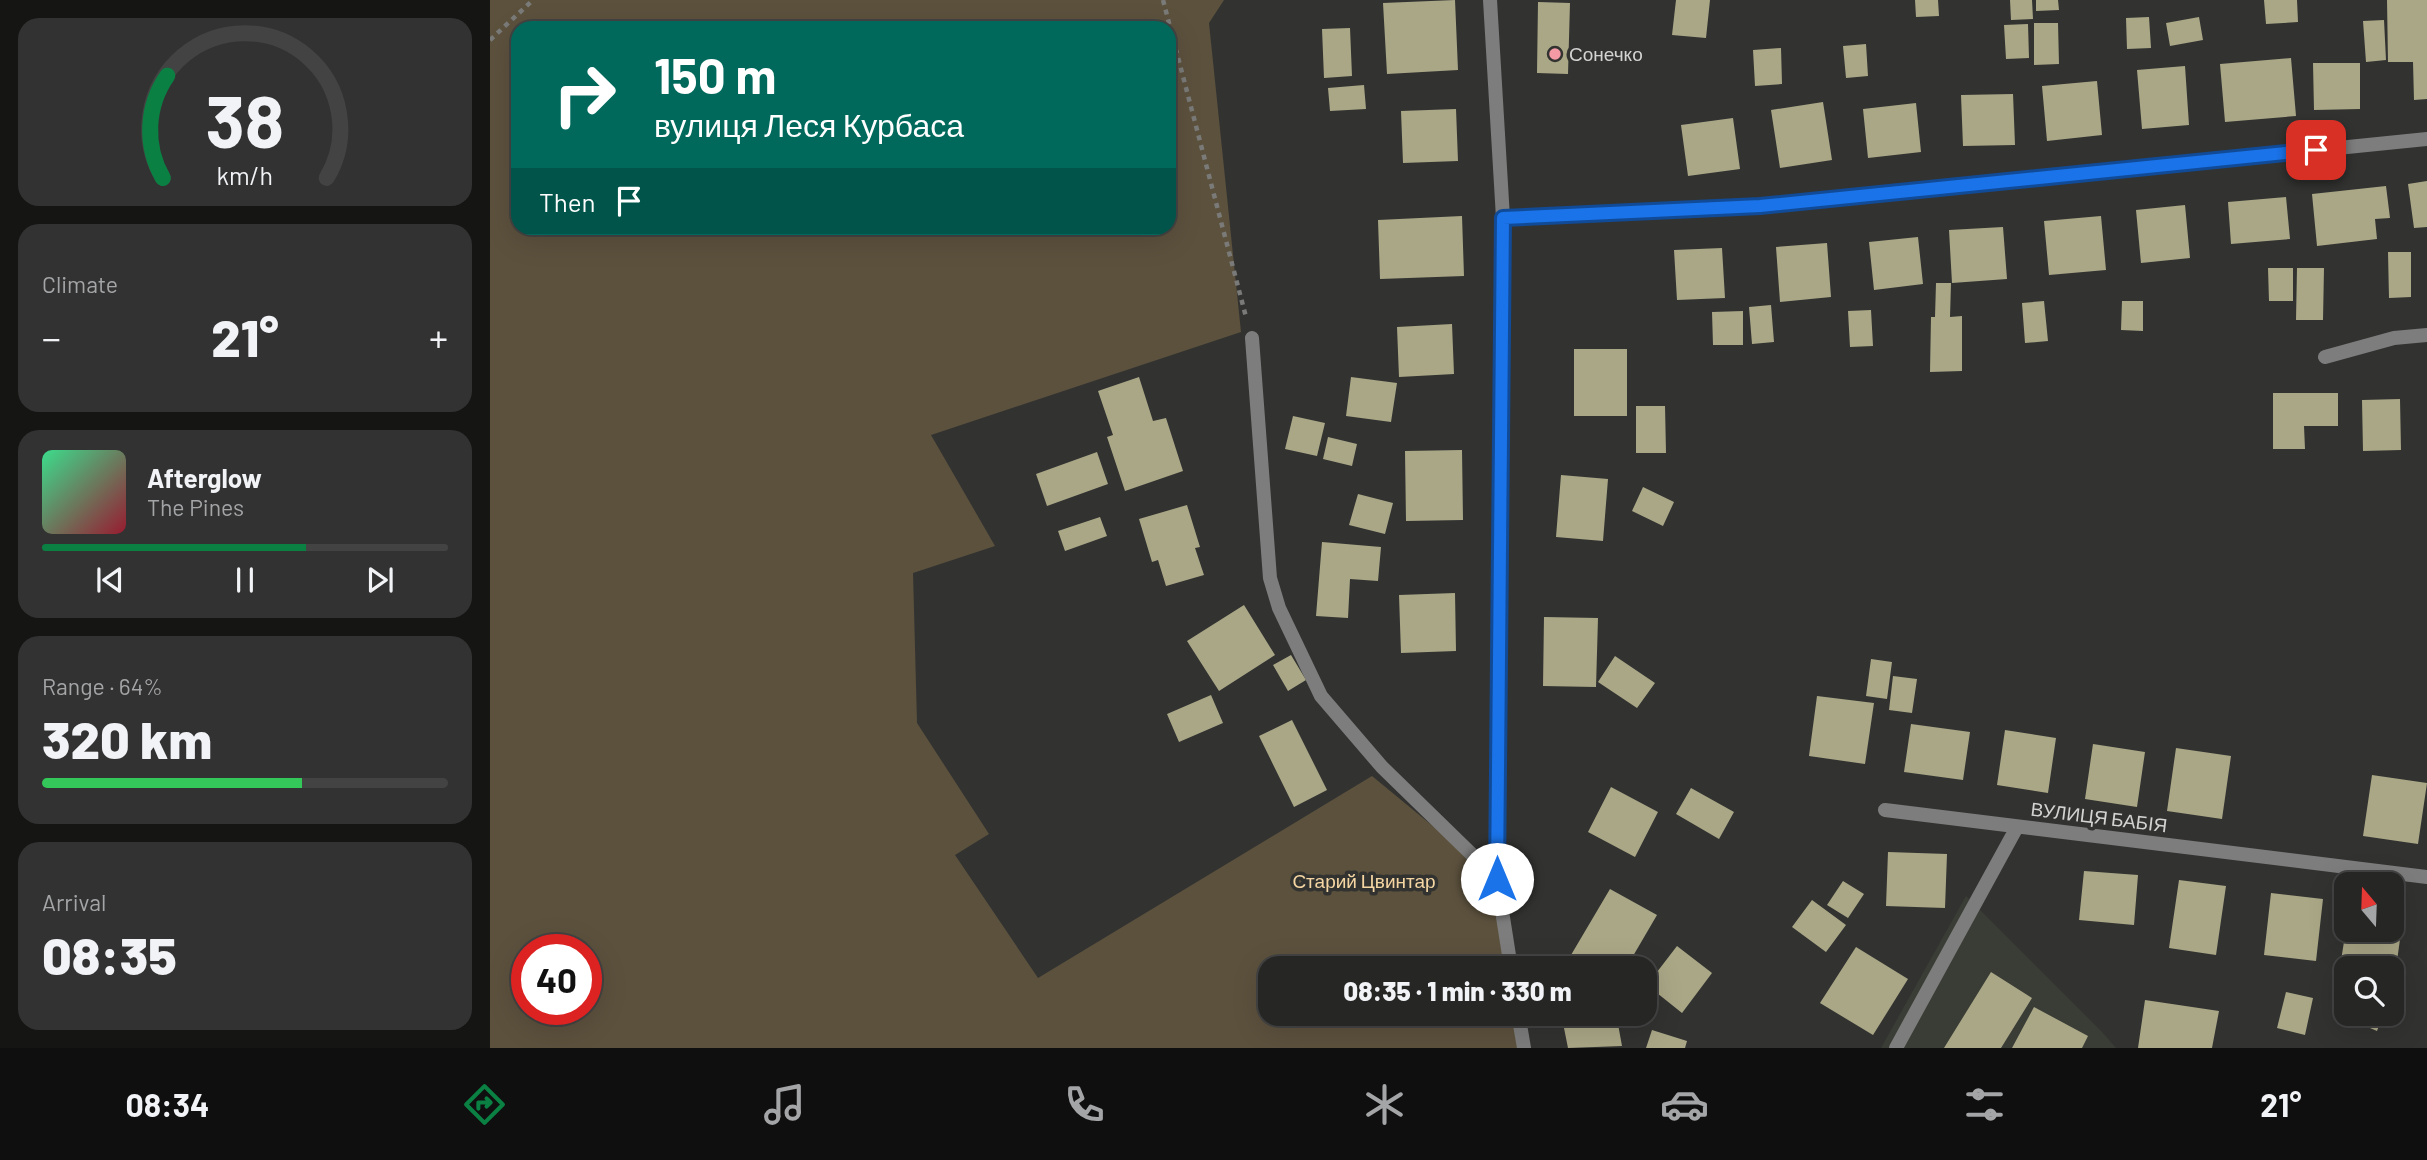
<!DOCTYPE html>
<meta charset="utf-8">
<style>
body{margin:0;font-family:Barlow,sans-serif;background:#323232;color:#f1f3f6;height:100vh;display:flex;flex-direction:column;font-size:26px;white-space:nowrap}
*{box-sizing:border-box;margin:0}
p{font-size:23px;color:#a4a5a7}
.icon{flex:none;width:38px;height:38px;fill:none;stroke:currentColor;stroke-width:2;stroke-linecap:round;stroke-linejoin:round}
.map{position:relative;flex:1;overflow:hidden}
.details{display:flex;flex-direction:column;gap:18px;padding:18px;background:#151514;width:490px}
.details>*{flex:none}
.banner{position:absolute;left:21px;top:21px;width:665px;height:214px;border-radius:21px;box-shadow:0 7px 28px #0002,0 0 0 2px #424342;background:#00695c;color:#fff;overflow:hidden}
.needle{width:46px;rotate:341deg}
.buttons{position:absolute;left:1844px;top:872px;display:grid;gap:14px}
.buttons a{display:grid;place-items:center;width:70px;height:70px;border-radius:14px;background:#262625;box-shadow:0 7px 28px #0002,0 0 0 2px #424342;font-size:35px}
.speed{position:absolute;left:21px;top:934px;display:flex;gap:14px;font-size:35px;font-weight:700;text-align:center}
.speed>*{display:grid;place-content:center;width:91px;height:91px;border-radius:50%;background:#262625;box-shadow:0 7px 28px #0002,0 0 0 2px #424342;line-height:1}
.speed .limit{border:10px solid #d22;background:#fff;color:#111}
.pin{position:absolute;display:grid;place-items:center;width:60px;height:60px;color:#fff;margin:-30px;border-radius:14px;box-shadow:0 4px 10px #0006}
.me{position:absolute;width:77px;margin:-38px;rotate:0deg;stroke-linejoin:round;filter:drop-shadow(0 0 5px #0008)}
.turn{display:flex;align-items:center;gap:24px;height:147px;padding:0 28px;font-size:32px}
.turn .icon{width:91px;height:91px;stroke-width:2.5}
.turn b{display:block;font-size:49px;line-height:60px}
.then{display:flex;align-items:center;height:66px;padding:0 28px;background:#0003;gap:14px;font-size:26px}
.big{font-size:52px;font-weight:800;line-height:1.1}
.details .card{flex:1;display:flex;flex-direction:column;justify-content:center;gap:10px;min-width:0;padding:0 24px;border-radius:21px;background:#323232}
.details .dial{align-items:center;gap:0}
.dial svg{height:182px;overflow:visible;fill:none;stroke:#424342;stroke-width:7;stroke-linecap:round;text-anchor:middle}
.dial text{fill:#f1f3f6;stroke:none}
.song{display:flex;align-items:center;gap:21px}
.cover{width:84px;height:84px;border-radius:10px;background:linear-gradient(135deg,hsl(150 70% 55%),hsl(350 70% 35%))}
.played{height:7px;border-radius:4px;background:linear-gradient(90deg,#0b8043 65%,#424342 65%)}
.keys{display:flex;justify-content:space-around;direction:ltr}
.heat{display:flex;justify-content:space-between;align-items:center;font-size:38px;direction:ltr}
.charge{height:10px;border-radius:5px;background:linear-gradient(90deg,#34c759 64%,#424342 0)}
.trip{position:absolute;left:768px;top:956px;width:399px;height:70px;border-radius:21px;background:#262625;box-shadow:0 7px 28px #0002,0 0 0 2px #424342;font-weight:800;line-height:70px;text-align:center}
.tab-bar{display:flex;height:112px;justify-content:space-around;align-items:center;background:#0f0f0f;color:#a4a5a7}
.tab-bar .icon{width:49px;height:49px}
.tab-bar .on{color:#0b8043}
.tab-bar b{font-size:32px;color:#f1f3f6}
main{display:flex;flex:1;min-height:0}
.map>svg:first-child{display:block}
.built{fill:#3a3d35}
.green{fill:#5c513d;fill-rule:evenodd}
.building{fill:#aaa787}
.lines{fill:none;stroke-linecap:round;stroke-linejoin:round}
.path{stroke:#7a7b79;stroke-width:4.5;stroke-dasharray:5 5;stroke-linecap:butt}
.minor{stroke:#7c7d7c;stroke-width:14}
.tertiary{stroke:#7c7d7c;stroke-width:14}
.route-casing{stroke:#114b97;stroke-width:18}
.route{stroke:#1a73e8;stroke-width:12}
.poi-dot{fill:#f49aa5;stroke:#323331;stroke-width:2.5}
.labels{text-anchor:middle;stroke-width:7;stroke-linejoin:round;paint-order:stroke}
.poi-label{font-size:19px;fill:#d3d3d2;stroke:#323331;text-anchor:start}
.street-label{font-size:19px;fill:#d3d3d2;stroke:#323331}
.park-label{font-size:19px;fill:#f5d6a3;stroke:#323331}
</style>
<main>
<section class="details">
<div class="card dial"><svg viewBox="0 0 100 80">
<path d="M14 69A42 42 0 1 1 86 69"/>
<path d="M14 69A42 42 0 0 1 16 24" stroke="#0b8043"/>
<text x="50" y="56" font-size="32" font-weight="700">38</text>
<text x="50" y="72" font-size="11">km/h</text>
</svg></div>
<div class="card"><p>Climate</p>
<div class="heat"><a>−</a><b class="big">21°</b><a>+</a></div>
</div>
<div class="card">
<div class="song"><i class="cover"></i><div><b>Afterglow</b><p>The Pines</p></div></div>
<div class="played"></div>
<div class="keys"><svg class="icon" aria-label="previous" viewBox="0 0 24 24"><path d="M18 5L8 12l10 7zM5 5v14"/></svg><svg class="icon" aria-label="pause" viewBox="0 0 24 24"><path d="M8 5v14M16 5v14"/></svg><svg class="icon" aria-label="next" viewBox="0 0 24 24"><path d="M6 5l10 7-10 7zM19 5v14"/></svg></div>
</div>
<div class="card"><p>Range · 64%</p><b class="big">320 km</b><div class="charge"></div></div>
<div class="card"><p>Arrival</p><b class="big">08:35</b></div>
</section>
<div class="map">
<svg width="1937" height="1048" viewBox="0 0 1937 1048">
<rect width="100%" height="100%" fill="#323331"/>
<path class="built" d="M1476 896 1612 1032 1626 1048H1391Z"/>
<path class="green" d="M0 0H734L719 23 751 332 441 435 505 546 423 573 427 723 499 834 465 855 548 978 882 776 1007 879 1021 968H780V1013H1028L1034 1048H0ZM28 28H679V228H28ZM37 950H96V1010H37Z"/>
<path class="building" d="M965 0 968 70 897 74 893 3Z
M1186 0H1220L1216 38 1182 35Z
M1425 0H1448L1449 16 1426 17Z
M1520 0H1542L1543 19 1521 20Z
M1546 0H1568L1569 10 1546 11Z
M1774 0H1807L1808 22 1776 24Z
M1897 0H1937V99L1924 100 1923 62H1898Z
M1048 2 1080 3 1078 74 1047 73Z
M1659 17 1661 48 1637 49 1636 18Z
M1709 17 1713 40 1680 46 1676 23Z
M1894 20 1896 60 1876 62 1873 21Z
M1544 23H1568L1569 64 1544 65Z
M1538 24 1539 58 1516 59 1514 25Z
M860 28 862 76 834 78 832 29Z
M1376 44 1378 76 1356 78 1353 46Z
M1291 48 1292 84 1265 86 1263 50Z
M1801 58 1806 116 1735 122 1730 64Z
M1823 63H1870V109L1824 110Z
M1695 66 1699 125 1652 129 1647 70Z
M1607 81 1612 135 1557 141 1552 86Z
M874 85 876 109 840 111 838 88Z
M1523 94 1525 145 1473 146 1471 95Z
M1333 102 1342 160 1290 168 1281 110Z
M1426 103 1431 152 1378 158 1373 109Z
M966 109 968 161 913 163 911 111Z
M1243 118 1250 169 1198 176 1191 125Z
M1937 181V227L1924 228 1918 184Z
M1896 186 1900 218 1885 219 1887 239 1827 246 1822 194Z
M1796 197 1800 239 1741 244 1738 202Z
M1695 205 1700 258 1651 263 1646 210Z
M972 216 974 276 890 279 888 220Z
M1611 216 1616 270 1559 275 1554 221Z
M1513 227 1517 279 1462 283 1459 230Z
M1428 237 1433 284 1384 290 1379 242Z
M1337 243 1341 297 1290 302 1286 247Z
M1232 248 1235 298 1187 300 1184 250Z
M1898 252H1921V297L1899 298Z
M1778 268H1803V301H1779Z
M1807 268H1834L1833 320H1806Z
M1446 283H1461L1460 317 1472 316V371L1440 372 1441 317H1445Z
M1554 301 1558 341 1535 343 1532 303Z
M1632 301H1653V331L1631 330Z
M1281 305 1284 342 1262 344 1259 307Z
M1381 310 1383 346 1360 347 1358 311Z
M1253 311V345H1223L1222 312Z
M962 324 964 374 909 377 907 327Z
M1084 349H1137V416H1084Z
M649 377 663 421 676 418 693 471 635 491 617 437 623 435 608 391Z
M861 377 907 383 901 422 856 416Z
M1783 393H1848V426H1814L1815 449H1783Z
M1910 399 1911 450 1873 451 1872 400Z
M1146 406H1175L1176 453H1146Z
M803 416 835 423 827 456 795 449Z
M838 437 867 444 862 466 833 459Z
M972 450 973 520 916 521 915 451Z
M607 452 618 484 557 506 546 474Z
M1071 475 1118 479 1113 541 1066 537Z
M1153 487 1184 502 1173 526 1142 511Z
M868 494 903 503 895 534 859 525Z
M697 505 710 547 705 548 714 575 676 586 668 560 662 562 649 519Z
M610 517 617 536 575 551 568 531Z
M832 542 891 547 888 581 860 579 858 618 826 616Z
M965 593 966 651 911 653 909 595Z
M754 605 785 655 729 691 697 641Z
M1054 617 1108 618 1106 687 1053 686Z
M801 655 816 680 798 691 783 665Z
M1125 656 1165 683 1147 708 1108 682Z
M1381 659 1402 662 1397 699 1376 696Z
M1403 676 1427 679 1422 713 1399 710Z
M721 695 733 723 689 742 677 714Z
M1327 696 1384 703 1375 764 1319 756Z
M802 720 837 790 804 807 769 736Z
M1421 724 1480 732 1473 780 1414 772Z
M1515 730 1566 738 1558 793 1507 785Z
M1603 744 1655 752 1647 807 1595 799Z
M1686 748 1741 756 1732 819 1677 811Z
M1882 775 1937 783 1928 844 1873 836Z
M1121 787 1168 812 1145 857 1098 832Z
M1201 788 1244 812 1229 839 1186 814Z
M1398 852 1457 854 1455 908 1396 906Z
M1594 871 1648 875 1644 925 1589 920Z
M1689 880 1736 886 1726 955 1679 948Z
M1353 881 1374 894 1358 918 1337 905Z
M1120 889 1167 915 1136 968H1102L1081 955Z
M1781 893 1833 899 1826 961 1774 955Z
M1322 900 1356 925 1336 952 1302 927Z
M1902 909 1914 911 1905 975 1902 974V968L1850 967 1856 929H1902Z
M1187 946 1222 973 1192 1013 1157 985Z
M1366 947 1418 979 1383 1035 1330 1003Z
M1501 972 1542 998 1511 1048H1454Z
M1796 992 1823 998 1815 1035 1787 1028Z
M1655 1000 1729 1011 1722 1048H1648Z
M1544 1007 1598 1036 1592 1048H1522Z
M1071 1013H1126L1132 1046 1078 1048Z
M1869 1013H1894L1887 1031 1866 1022Z
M1162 1030 1197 1041 1195 1048H1156Z"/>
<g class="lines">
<path class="path" d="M673 0 756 317
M0 40 43 0"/>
<path class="minor" d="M1013 218 1270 206 1937 139
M762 338 780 578 789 608 831 696 892 767 1007 879
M1835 357 1904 338 1937 335
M1395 810 1937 877
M1406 1048 1527 827"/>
<path class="tertiary" d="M1000 0 1013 218 1007 879 1021 968
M1028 1013 1034 1048"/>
</g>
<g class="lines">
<defs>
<path id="route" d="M1007 879 1013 218 1270 206 1826 150"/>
</defs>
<use href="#route" class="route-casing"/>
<use href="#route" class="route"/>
</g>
<circle class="poi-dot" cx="1065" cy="54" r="7"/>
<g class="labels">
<g class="poi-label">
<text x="1079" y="61">Сонечко</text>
</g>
<g class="street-label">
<text transform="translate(1609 817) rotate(7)" y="7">ВУЛИЦЯ БАБІЯ</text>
</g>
<g class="park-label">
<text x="874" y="888">Старий Цвинтар</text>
</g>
</g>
</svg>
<div class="buttons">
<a><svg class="needle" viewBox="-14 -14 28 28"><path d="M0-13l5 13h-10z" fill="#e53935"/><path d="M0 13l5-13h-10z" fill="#a4a5a7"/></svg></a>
<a><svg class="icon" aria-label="search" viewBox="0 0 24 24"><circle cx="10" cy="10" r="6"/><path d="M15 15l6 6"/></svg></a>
</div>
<div class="speed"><div class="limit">40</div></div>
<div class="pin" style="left:1826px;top:150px;background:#d93025"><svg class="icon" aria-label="arrive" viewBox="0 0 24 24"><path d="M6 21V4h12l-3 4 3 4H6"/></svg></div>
<svg class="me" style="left:1007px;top:879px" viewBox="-20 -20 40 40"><circle r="19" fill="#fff"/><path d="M0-13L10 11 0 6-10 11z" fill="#1a73e8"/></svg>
<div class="trip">08:35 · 1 min · 330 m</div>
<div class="banner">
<div class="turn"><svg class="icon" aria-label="right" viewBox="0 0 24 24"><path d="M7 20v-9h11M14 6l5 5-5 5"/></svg><div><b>150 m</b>вулиця Леся Курбаса</div></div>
<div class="then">Then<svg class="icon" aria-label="arrive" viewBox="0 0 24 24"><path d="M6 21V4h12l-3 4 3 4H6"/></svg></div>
</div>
</div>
</main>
<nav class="tab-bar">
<b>08:34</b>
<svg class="icon on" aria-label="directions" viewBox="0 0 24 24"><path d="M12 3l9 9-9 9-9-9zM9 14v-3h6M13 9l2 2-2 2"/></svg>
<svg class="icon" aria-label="music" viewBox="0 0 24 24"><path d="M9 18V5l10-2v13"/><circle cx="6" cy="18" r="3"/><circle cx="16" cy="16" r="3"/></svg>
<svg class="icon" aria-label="phone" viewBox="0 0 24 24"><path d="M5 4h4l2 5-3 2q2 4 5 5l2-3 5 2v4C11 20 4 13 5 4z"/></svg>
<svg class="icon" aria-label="climate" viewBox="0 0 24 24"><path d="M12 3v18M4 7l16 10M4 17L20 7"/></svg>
<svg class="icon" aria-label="car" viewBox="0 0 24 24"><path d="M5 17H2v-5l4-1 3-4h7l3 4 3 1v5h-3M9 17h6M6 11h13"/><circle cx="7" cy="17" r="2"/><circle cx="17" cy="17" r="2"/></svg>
<svg class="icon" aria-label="filters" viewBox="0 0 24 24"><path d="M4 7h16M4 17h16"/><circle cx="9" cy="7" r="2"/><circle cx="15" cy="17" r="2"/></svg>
<b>21°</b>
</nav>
